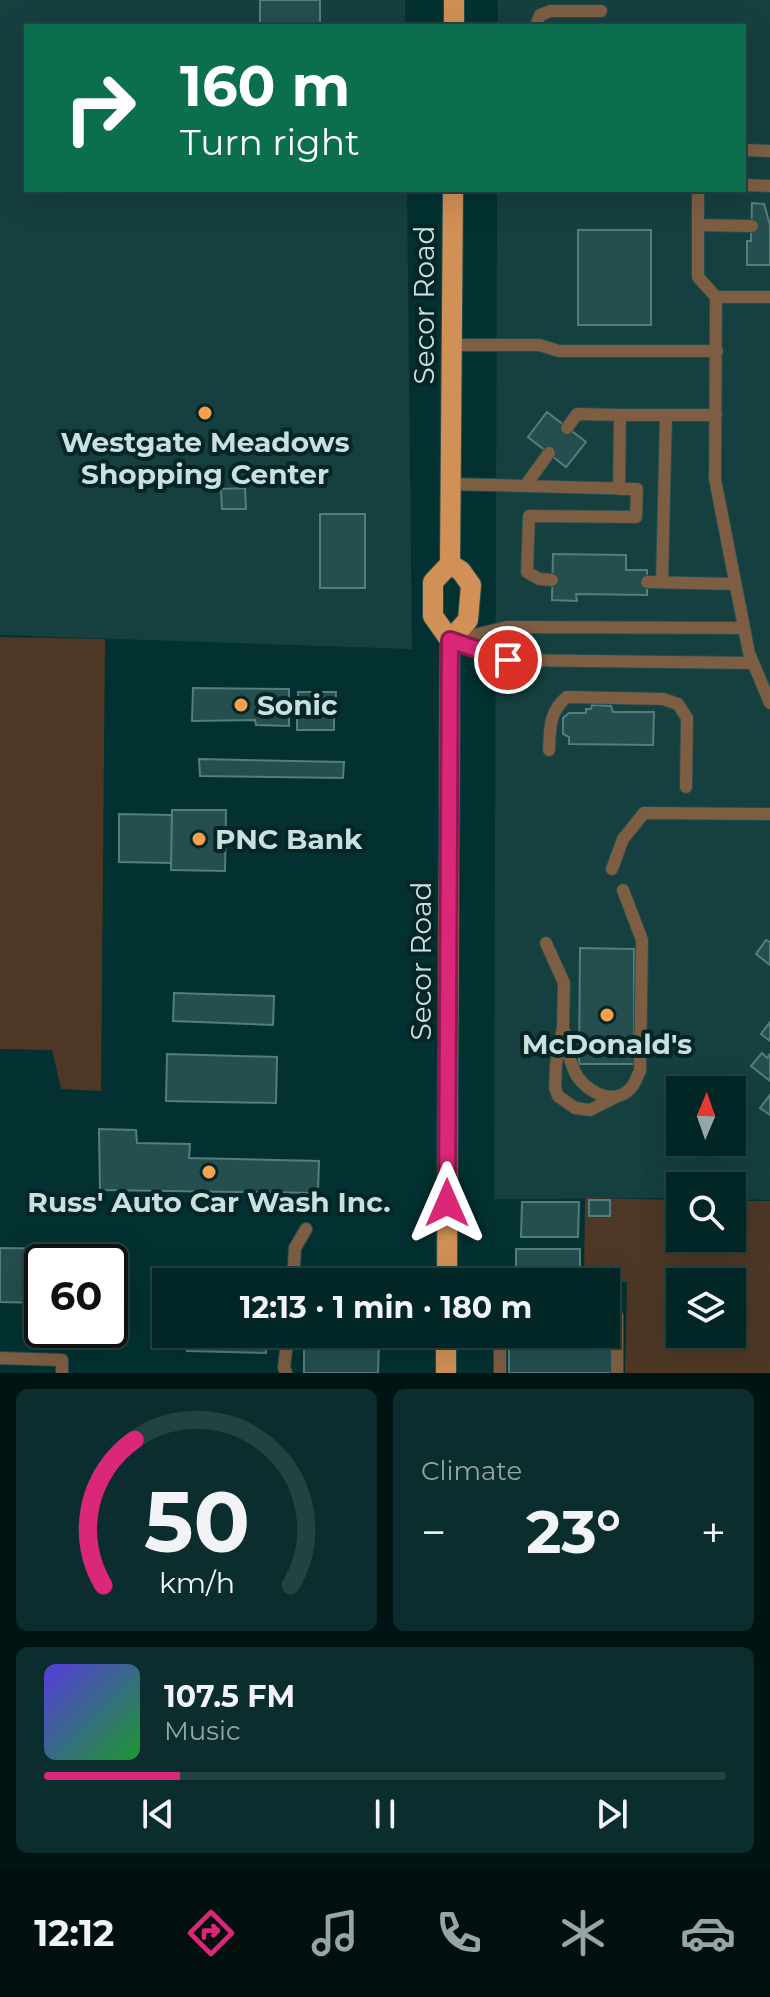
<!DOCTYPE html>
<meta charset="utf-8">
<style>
body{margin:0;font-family:Montserrat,sans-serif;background:#0c2d2d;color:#f1f3f6;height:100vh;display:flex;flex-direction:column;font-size:30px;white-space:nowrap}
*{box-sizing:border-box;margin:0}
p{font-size:26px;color:#96a5a7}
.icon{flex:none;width:44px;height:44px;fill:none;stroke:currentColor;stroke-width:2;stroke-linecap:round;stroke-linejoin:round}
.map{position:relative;height:1373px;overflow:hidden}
.details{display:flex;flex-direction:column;gap:16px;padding:16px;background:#011414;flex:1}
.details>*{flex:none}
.top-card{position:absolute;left:24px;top:24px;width:722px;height:168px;border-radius:0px;box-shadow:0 8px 32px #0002,0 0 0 2px #234242;background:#0b6e4f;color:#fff;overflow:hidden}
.needle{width:52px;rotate:2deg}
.tools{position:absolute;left:666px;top:1076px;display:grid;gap:16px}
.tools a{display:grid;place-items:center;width:80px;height:80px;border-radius:0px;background:#022525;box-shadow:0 8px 32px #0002,0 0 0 2px #234242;font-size:40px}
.speed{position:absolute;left:24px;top:1244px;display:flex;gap:16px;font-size:40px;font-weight:700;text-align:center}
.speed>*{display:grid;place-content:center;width:104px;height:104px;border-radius:50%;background:#022525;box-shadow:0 8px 32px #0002,0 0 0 2px #234242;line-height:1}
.speed .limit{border:4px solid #111;border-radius:12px;background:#fff;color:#111}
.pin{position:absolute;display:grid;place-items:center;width:68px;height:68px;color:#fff;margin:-34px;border:4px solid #fff;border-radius:50%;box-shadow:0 2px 8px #0007}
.me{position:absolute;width:88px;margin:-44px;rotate:0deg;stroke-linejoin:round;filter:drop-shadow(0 0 6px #0008)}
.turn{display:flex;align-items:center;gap:28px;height:168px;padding:0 24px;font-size:36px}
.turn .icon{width:104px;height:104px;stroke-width:2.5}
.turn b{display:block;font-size:56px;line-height:68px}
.big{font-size:60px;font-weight:700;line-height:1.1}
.details .tile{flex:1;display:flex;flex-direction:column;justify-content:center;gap:12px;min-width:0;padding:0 28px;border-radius:12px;background:#0c2d2d}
.details .dial{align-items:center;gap:0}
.dial svg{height:208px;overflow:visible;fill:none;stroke:#234242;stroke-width:7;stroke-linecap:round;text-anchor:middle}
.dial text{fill:#f1f3f6;stroke:none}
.song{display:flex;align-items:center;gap:24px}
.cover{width:96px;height:96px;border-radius:12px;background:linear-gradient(135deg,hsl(250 70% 55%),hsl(130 70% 35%))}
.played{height:8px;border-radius:4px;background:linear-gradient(90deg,#db2777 20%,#234242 20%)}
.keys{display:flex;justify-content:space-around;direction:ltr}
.heat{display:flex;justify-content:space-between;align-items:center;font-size:44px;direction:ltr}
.details .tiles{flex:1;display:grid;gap:16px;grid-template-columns:1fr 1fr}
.tile:last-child{grid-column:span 2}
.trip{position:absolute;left:152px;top:1268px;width:468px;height:80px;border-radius:0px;background:#022525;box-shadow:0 8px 32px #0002,0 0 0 2px #234242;font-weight:700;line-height:80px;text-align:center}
.tab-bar{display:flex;height:128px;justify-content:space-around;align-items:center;background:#010f0f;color:#96a5a7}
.tab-bar .icon{width:56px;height:56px}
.tab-bar .selected{color:#db2777}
.tab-bar b{font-size:36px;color:#f1f3f6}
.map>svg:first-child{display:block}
.built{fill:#163f40;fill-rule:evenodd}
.green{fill:#4e3825;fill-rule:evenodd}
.building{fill:#254e4e;stroke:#547e7e;stroke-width:2}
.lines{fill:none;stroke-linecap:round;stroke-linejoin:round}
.service-casing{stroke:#234d4d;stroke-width:14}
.primary-casing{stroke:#234d4d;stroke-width:22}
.service{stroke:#7d5e43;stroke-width:12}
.primary{stroke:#d09056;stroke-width:20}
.route-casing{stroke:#8e194d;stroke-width:20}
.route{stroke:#db2777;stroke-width:14}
.poi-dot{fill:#f8a04b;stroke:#052526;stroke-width:3}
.labels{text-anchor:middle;stroke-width:8;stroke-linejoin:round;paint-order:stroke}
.street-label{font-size:28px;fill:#cae0df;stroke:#052526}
.poi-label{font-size:28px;font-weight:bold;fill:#cae0df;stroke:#052526}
</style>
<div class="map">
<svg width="770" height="1373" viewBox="0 0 770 1373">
<rect width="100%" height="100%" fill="#033131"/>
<path class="built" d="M0 0H405V26H26V190H407L412 649 0 635Z
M498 0H770V1200L732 1199V1186H680V1198L494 1199 497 190H744V26H498ZM680 1090H732V1142H680Z"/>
<path class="green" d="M0 637 105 639 101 1091 61 1089 52 1050 0 1049Z
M585 1198 680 1200V1238H732V1201H770V1373H625L627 1282 584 1281ZM680 1282H732V1334H680Z"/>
<path class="building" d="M260 0H320V26H260Z
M752 203 764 204 770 225V265H747V241H751Z
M578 230H651V325H578Z
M547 412 586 442 566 467 528 437Z
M245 488 246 509H222L221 489Z
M320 514H365V588H320Z
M553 554 626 555V570H647V595L576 594 577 601 552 600Z
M193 688 289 689V726L256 725 255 720 192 721Z
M298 692H336L335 708H298Z
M592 705 611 706 613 712H654L653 745 569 744V737L563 734V718L569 713H586V709H591Z
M297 714 334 715V730H297Z
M199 759 344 762 343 778 200 776Z
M172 810H226L225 871 171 870Z
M119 814 172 815 171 863 119 862Z
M766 940 770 942V965L756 954Z
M580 948 634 949V1064H579Z
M174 993 274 996 273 1025 173 1021Z
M770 1022V1041L761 1034Z
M762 1053 767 1058 770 1054V1081L751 1066Z
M167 1054 277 1057 276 1103 166 1101Z
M770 1095V1115L760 1108Z
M99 1129 136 1130 137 1143 190 1144 189 1158 319 1161 318 1193 100 1190Z
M589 1200H610V1216H589Z
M522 1202H579L578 1237H521Z
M0 1248 65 1249V1262H42V1303L0 1302Z
M516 1249H580V1282H516Z
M188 1334H266V1353L187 1351Z
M304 1339 379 1340 378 1373H304Z
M509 1342H611V1373H509Z"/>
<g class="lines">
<defs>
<path id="service" d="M536 26 540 15 551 11H601
M744 150 770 151
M744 185 770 186
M698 190V277L716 297 715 479 749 653 770 703
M698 225 752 226
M716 297H770
M452 345H539L559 351H717
M567 428 577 414 620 415
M451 484 637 489 636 517 529 516 527 572 539 579 552 580
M525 486 549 453
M619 489 620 415H716
M647 582 734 584
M662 582 666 415
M450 640 508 660 753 663
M454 640 507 627 743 628
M549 750C550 729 549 711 567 697L663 699 678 704 687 718 686 787
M612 869 623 839 644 813 770 814
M546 943 564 983 563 1027 556 1064 555 1088 558 1096 575 1108 590 1110 618 1096
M563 1027C566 1041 568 1057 574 1070 582 1090 613 1108 631 1088 635 1084 637 1076 640 1071L642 940 623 890
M293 1282 295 1248 306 1229
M606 1315 617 1316V1373
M581 1334V1342
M542 1342V1334
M0 1358 62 1360V1373
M286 1373 284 1367 288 1334
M500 1373V1334"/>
<path id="primary" d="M454 26V0
M450 564 461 571 471 585 468 620 450 640
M447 1282 450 640 433 616V582L450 564 453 190
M446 1373V1334"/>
</defs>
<use href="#service" class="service-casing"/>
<use href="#primary" class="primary-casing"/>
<use href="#service" class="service"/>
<use href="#primary" class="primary"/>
</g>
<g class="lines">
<defs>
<path id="route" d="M447 1203 450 640 508 660"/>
</defs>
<use href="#route" class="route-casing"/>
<use href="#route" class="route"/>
</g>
<g class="poi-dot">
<circle cx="205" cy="413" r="8"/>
<circle cx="241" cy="705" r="8"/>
<circle cx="199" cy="839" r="8"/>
<circle cx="607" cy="1015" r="8"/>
<circle cx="209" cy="1172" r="8"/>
</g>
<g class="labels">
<g class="street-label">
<text transform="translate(424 305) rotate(-90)" y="10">Secor Road</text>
<text transform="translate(421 961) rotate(-90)" y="10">Secor Road</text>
</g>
<g class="poi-label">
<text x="205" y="452">Westgate Meadows<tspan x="205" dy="32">Shopping Center</tspan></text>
<text x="257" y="715" text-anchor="start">Sonic</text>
<text x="215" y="849" text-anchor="start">PNC Bank</text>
<text x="607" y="1054">McDonald's</text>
<text x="209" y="1212">Russ' Auto Car Wash Inc.</text>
</g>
</g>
</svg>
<div class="tools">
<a><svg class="needle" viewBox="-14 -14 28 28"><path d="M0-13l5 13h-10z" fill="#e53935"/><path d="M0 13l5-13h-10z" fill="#96a5a7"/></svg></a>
<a><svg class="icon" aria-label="search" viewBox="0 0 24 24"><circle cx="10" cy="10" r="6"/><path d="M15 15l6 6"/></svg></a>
<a><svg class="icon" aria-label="layers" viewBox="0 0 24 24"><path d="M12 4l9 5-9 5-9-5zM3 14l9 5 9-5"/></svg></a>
</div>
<div class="speed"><div class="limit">60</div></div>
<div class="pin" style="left:508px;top:660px;background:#d93025"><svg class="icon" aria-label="arrive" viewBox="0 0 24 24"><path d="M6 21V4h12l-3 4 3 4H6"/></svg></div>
<svg class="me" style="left:447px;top:1203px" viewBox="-20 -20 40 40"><path d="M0-17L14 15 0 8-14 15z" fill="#db2777" stroke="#fff" stroke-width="4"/></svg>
<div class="trip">12:13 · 1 min · 180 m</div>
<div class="top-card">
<div class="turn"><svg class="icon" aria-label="right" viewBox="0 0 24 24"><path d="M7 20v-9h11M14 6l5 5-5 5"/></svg><div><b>160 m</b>Turn right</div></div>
</div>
</div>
<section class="details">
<div class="tiles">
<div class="tile dial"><svg viewBox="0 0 100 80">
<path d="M14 69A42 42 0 1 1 86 69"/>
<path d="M14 69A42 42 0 0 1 26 13" stroke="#db2777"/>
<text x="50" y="56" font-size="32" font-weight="700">50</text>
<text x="50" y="72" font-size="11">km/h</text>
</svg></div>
<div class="tile"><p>Climate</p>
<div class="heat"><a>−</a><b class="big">23°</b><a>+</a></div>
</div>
<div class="tile">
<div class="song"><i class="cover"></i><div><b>107.5 FM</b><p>Music</p></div></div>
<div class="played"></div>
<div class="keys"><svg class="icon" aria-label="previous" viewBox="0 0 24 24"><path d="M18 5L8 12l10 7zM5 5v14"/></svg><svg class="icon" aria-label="pause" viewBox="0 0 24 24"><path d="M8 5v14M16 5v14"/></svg><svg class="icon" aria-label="next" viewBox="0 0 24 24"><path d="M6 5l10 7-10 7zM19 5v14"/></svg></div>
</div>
</div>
</section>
<nav class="tab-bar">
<b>12:12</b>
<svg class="icon selected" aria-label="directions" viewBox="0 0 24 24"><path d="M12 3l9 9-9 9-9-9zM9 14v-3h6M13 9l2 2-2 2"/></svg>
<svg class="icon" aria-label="music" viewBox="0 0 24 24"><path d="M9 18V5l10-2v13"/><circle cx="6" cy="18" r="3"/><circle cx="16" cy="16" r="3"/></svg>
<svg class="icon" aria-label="phone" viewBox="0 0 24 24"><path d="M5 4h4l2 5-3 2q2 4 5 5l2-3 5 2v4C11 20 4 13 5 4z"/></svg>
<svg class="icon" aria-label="climate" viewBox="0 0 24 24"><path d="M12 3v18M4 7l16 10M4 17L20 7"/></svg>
<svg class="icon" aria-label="car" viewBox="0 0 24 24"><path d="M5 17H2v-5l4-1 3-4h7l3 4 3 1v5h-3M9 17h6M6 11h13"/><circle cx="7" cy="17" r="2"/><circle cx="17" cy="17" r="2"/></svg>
</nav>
